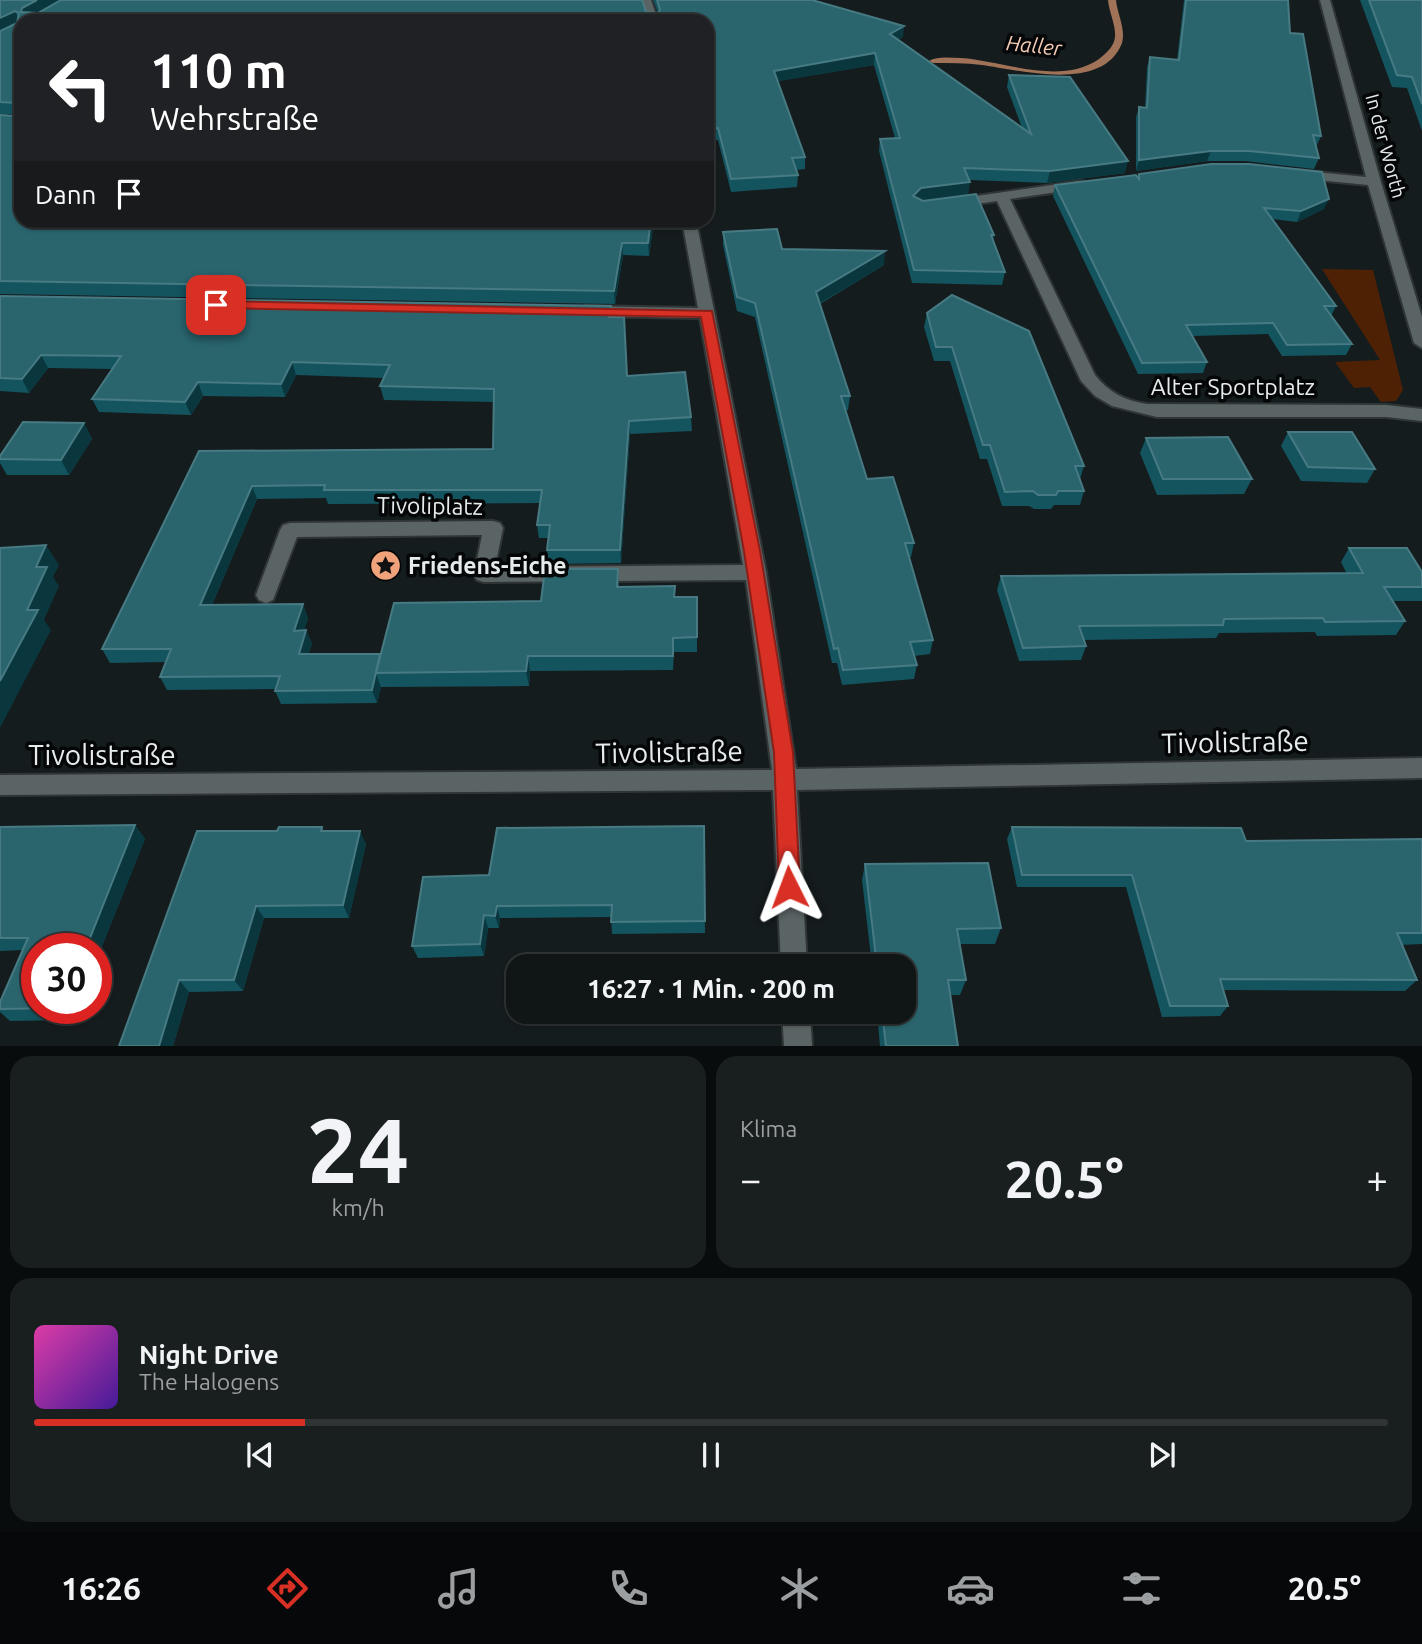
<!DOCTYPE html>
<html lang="de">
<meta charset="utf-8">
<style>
body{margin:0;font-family:Ubuntu,sans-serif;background:#191e1f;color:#f1f3f6;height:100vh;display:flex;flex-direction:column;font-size:26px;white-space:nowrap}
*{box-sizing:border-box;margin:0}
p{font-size:23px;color:#9c9fa1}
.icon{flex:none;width:38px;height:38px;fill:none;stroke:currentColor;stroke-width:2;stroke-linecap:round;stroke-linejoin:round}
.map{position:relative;height:1046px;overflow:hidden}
.drawer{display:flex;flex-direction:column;gap:10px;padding:10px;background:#090c0c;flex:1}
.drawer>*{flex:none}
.banner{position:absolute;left:14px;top:14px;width:700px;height:214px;border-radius:21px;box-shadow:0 2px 5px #0004,0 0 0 2px #303435;background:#202124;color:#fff;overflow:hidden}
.speed{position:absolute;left:21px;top:933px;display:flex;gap:14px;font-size:35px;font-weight:700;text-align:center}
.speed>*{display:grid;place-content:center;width:91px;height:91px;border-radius:50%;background:#101516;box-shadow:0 2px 5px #0004,0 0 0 2px #303435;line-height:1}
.speed .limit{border:10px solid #d22;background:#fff;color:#111}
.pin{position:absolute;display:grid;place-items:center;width:60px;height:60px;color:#fff;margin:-30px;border-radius:14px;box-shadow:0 4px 10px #0006}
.me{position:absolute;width:77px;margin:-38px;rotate:357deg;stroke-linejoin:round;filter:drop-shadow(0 0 5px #0008)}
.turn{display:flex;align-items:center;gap:24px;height:147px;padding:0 21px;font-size:32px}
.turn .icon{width:91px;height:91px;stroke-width:2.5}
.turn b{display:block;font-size:49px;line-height:60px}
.then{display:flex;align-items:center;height:66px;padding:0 21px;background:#0003;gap:14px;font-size:26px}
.big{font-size:52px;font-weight:700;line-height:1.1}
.drawer .card{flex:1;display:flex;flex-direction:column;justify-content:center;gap:10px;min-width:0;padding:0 24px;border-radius:21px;background:#191e1f}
.drawer .dial{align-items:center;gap:0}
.dial b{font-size:91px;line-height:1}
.song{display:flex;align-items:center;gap:21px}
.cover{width:84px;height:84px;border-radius:10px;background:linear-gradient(135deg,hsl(320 70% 55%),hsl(260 70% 35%))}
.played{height:7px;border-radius:4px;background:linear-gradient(90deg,#d93025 20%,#303435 20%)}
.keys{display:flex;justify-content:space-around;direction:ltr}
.heat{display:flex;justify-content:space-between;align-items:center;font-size:38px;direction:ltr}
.drawer .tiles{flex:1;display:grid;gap:10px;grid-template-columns:1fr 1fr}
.card:last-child{grid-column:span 2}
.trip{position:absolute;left:506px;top:954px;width:410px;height:70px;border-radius:21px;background:#101516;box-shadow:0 2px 5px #0004,0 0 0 2px #303435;font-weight:700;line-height:70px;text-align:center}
.menu{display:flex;height:112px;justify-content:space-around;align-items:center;background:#060809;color:#9c9fa1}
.menu .icon{width:49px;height:49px}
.menu .current{color:#d93025}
.menu b{font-size:32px;color:#f1f3f6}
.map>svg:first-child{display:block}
.green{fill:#4e2105}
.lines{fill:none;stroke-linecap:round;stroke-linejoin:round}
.stream{fill:#a07257;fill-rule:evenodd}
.minor-casing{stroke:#303536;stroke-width:4}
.minor{fill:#5b6465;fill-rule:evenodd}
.wall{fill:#13545f}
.shaded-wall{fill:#0a373e}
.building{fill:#2a656e;stroke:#477a82;stroke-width:2}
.route{fill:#d93025;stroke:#8d1f18;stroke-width:2}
.labels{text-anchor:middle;stroke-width:7;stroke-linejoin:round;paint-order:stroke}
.far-street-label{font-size:19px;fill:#e6ebec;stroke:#040607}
.far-water-label{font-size:21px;font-style:italic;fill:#f6ccb8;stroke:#040607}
.street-label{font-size:23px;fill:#e6ebec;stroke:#040607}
.poi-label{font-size:23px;font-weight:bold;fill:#e6ebec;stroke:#040607;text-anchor:start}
.near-street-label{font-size:28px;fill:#e6ebec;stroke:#040607}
</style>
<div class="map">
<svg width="1422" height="1046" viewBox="0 0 1422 1046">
<rect width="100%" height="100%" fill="#151c1e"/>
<path class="green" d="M1322 269 1373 270 1403 390 1396 401 1381 402 1370 387 1354 388 1335 362 1380 360Z"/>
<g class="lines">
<path class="stream" d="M1108 0H1116C1117 13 1126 29 1122 43 1103 93 1019 70 982 65 965 63 950 63 933 63L929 61C937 56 950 58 961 58 1004 61 1060 86 1099 59 1106 53 1114 47 1115 37 1116 25 1109 12 1108 0Z"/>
<defs>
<path id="minor" d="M641 0H651L658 21H648Z
M1320 0H1330L1381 182 1422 317V348L1414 343 1368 185 1297 178 1290 174 1297 170 1366 177Z
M1080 181 1085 182V188L1010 199 1095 375C1108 392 1125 401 1147 404L1386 405 1422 409V421L1386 417H1157L1112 406 1095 396 1081 381 997 201 955 207 948 203 955 199Z
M682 220H696L766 572 796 769 1422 758V778L797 790 807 966H781L773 790 0 795V775L772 770 746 580 484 582 477 580 474 575 482 535 297 537 273 600 266 603 259 600 256 595 280 530 283 525 290 523 493 521 500 523 503 528 495 567 743 565 700 318 585 316 577 311 585 306 698 308Z
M782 1012H810L812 1046H784Z"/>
</defs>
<use href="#minor" class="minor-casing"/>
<use href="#minor" class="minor"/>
</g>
<path class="wall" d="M0 0 658 13 653 0H812L903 37 898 40 1022 128 1007 87 1009 75 1125 173 1047 183 970 180 968 194 922 200 994 235 993 241 1005 272 1002 285 912 283 879 151 880 139 895 138 874 65 778 81 805 157V169L796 170 798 175 797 187 731 192 718 140H707V21H21L654 220 649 256 623 255 615 304 0 294V115L16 116V114H0Z
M1184 0H1288L1290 33 1321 136 1316 147 1319 158 1314 169 1245 161H1207L1136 171V117L1139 107 1145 108 1147 67 1150 57 1177 60Z
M1360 0H1422V131L1407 88 1392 87Z
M1139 174 1324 209 1297 222 1273 219 1336 306 1331 316 1352 344 1346 355 1282 356 1268 334 1192 336 1207 362 1203 373 1138 374 1053 196 1055 185 1138 177Z
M723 232 782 249 884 265 820 304 850 396 848 410H846L867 479 914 543 911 557H909L933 640 930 654 914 656 917 665 914 679 842 685 837 663H832L755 317 737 311 723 245Z
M0 296 612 317 627 376 691 417 692 431 630 434 621 563 549 564 547 550 549 538H539L537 525 540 503 328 504 326 498 257 499 212 605 308 618 304 630H306L312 644 308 654H380L541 601 618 569 619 587 675 586V597H697V652H674L673 670 530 671 529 686 381 687 377 703 281 704 275 691V689L167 690 160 677 166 662 110 663 102 649 199 451 493 449 494 402 384 400 380 386 384 378 296 375 285 397 203 396 191 415 99 412 92 399 112 369 48 368 29 393 0 391Z
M927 313 1084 466 1080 479 1084 491 1080 505H1054L1051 509H1034L1029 506H1002L987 459H980L950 361H934L924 327Z
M84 423 92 439 69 475H7L0 463V456Z
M1288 432 1375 469 1367 483 1301 481 1281 446Z
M1146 438 1252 479 1244 494 1157 495 1140 453Z
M1349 548 1422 572V601H1393L1405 621 1396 635 1317 636 1315 632 1219 633 1216 638 1084 640 1086 646 1081 660 1019 661 997 590 1001 576 1347 574 1341 562Z
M135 825 145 839 96 961V948L73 1020 10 1021 0 1012V1002L23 950 0 951V827Z
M704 826 705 933 612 934 611 917 500 918 499 928H488L484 956 418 958 412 946 489 875Z
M322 827 324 831 366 844 349 918H264L243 991 189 992 173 1046H119L277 831Z
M1012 827 1246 841 1422 839V944L1401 945 1417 980 1405 991 1223 990 1228 1006 1220 1016 1162 1017 1126 887H1017L1007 839Z
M865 864 1001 928 995 944H960L966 980 960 995H950L958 1046H880L877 1012H903V966H872L862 880Z"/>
<path class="shaded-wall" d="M37 0H61L27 19 21 12 22 8Z
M15 11 20 22 0 31V18Z
M904 26 903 37 889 45 890 34Z
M875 53 874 65 774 82V71Z
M1211 151 1207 161 1136 171 1139 160Z
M1128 161 1125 173 1047 183 1050 171Z
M970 182 968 194 920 201 913 196 921 188Z
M1329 199 1324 209 1297 222 1301 211Z
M651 220H654L649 256 648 243Z
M622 243 623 255 615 304 614 291Z
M885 251 884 265 815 306 816 292Z
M41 355 48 368 29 393 22 379Z
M292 362 296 375 285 397 281 384Z
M198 382 203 396 191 415 185 402Z
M629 421 630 434 621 563 620 550Z
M84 423 92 439 69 475 61 460Z
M252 486 257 499 206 619 200 605Z
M46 545 59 565 53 577 59 586 44 620 51 630 0 728V681L27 610 36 567Z
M303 604 308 618 300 644 294 631Z
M306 630 312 644 304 668 299 654Z
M528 656 530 671 529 686 526 671Z
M376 674 381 687 377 703 372 690Z
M135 825 145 839 96 961V948H86Z
M360 831 366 844 349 918 343 905Z
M256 906 264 918 243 991 234 980Z
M497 906 500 918 499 928 495 916Z
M484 915 488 928 484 956 480 944Z
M179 980 189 992 173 1046H159Z
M61 1008H78L73 1020Z"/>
<path class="building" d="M0 0H37L22 8 21 12 38 13 61 0H642L646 12 658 13 660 10 657 0H812L904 26 890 34 1031 134 1009 75 1070 77 1128 161 1050 171 964 168 970 182 921 188 913 196 923 201 976 194 994 235H991L1005 272 914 270 880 139 900 138 875 53 774 71 805 157 792 158 798 175 731 179 718 128 707 129V21H21V220H651L648 243H622L614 291 0 281V115L16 116 18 105 16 103 0 102V31L17 23 19 13 15 11 0 18Z
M1186 0H1288L1290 33 1303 34 1321 136 1313 135 1319 158 1249 151H1211L1139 160V107L1147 108 1150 57 1179 60Z
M1369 0H1422V104L1412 77 1397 75Z
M1211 164H1249L1322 172 1329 199 1301 211 1264 208 1336 306H1324L1352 344 1287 345 1273 323 1186 325 1207 362 1142 363 1055 185 1136 175 1139 179V174Z
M777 229 782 249 885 251 816 292 850 396H841L867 479 893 477 914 543H905L933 640 910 642 917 665 843 670 838 648 834 649 755 303 737 297 723 232Z
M952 295 1029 331 1084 466H1075L1084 491H1058L1056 495H1038L1033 491 1005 492 990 445H983L952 347H936L927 313Z
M0 296 611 306 609 317H624L627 376 685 372 691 417 629 421 620 550H547L550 525H537L542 490H324L325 485 252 486 200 605 303 604 294 631 306 630 299 654H380L372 690 275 691 280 676 160 677 171 649H102L199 451 493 449 494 389 380 386 390 365 292 362 281 384 198 382 185 402 92 399 121 356 41 355 22 379 0 378Z
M23 422 84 423 61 460 0 459V456Z
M1288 432H1352L1375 469 1308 467Z
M1228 437 1252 479H1163L1146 438Z
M46 545 36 567H47L27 610H38L0 681V548Z
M1349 548H1407L1422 572V587H1384L1405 621 1325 622 1323 618 1224 619 1223 625 1079 626 1086 646 1023 648 1001 576 1363 573Z
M545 569H618L617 587 675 586 674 597H697V637L673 638V656H528L526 671 376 673 394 603 541 601Z
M135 825 86 948H37V1008H61L0 1009V1002L28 938H0V827Z
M704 826 705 921 611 922 612 905 497 906 495 916 484 915 480 944 412 946 423 877 489 875 497 828Z
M279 827H322L321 831H360L343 905 256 906 234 980H179L159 1046H119L197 831H277Z
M1012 827 1241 828 1246 841 1422 839V933H1397L1417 980 1220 979 1228 1006H1170L1132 875H1022Z
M988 863 1001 928 957 929 966 980H948L958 1046H886L882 1012H903V966H877L865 864Z"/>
<path class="route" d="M216 301 712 311 760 551 793 752 800 887 797 894 789 897 782 894 779 887 774 752 744 551 701 317 211 308V302Z"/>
<defs>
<symbol id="sight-disc" viewBox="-11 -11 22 22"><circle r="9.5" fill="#f0a27a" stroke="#040607"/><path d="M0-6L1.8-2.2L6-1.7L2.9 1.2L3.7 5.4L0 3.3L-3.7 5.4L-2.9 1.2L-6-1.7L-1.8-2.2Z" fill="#111"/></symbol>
</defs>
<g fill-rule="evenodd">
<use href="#sight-disc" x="368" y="548" width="35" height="35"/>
</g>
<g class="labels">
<g class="far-street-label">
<text transform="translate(1386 146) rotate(75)" y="7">In der Worth</text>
</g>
<g class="far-water-label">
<text transform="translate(1034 46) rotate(6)" y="7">Haller</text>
</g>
<g class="street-label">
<text x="1233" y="395">Alter Sportplatz</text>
<text transform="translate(430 506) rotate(1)" y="8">Tivoliplatz</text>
</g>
<g class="poi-label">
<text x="408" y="574">Friedens-Eiche</text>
</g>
<g class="near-street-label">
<text transform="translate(1235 742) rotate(-1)" y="10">Tivolistraße</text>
<text transform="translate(669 752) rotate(-1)" y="10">Tivolistraße</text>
<text x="102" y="765">Tivolistraße</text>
</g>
</g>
</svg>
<div class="speed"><div class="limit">30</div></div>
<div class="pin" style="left:216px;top:305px;background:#d93025"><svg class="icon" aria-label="arrive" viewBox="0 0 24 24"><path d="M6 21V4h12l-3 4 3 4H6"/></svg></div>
<svg class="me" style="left:789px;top:887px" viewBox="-20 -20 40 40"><path d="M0-17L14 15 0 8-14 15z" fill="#d93025" stroke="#fff" stroke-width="4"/></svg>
<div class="trip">16:27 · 1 Min. · 200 m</div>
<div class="banner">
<div class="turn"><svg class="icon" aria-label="left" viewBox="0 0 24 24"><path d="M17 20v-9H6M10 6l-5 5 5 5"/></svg><div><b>110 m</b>Wehrstraße</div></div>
<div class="then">Dann<svg class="icon" aria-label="arrive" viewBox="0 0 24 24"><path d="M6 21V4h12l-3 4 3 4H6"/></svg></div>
</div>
</div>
<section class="drawer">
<div class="tiles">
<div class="card dial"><b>24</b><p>km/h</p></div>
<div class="card"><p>Klima</p>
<div class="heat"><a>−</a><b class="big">20.5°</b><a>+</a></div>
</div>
<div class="card">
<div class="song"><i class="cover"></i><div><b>Night Drive</b><p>The Halogens</p></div></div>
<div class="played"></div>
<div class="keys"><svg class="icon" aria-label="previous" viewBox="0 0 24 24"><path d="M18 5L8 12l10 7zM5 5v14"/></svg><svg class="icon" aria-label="pause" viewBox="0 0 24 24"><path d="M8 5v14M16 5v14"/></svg><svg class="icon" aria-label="next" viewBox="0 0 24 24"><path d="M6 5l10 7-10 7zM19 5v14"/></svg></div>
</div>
</div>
</section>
<nav class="menu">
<b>16:26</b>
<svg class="icon current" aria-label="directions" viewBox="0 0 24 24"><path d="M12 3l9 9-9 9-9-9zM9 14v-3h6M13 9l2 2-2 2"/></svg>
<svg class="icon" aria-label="music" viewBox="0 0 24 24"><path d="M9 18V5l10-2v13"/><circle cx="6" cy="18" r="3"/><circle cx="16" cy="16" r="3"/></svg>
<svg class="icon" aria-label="phone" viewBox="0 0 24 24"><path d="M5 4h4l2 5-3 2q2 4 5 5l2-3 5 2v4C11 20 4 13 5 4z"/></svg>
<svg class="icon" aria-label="climate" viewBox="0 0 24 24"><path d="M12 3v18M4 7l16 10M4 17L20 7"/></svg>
<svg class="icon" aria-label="car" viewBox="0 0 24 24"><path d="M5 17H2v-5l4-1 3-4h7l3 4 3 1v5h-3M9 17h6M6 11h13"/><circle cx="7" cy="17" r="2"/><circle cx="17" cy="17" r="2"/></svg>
<svg class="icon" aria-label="filters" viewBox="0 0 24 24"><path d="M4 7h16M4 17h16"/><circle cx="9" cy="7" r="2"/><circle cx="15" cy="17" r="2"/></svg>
<b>20.5°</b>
</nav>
